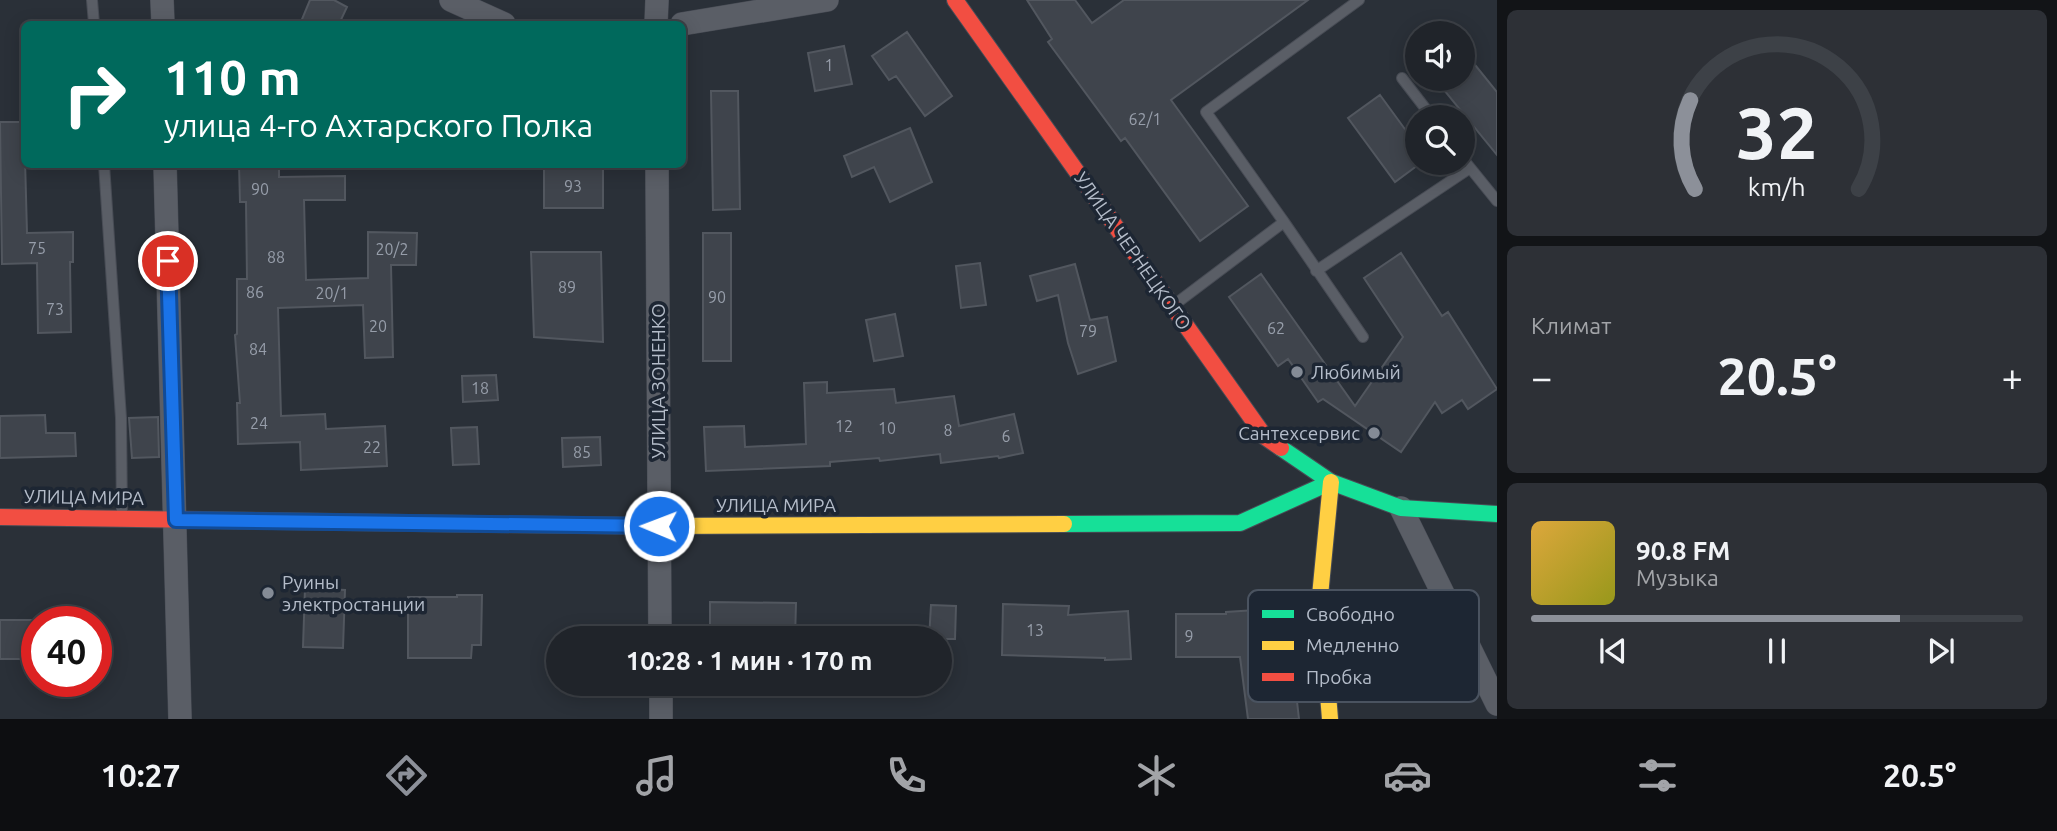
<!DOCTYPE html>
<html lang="ru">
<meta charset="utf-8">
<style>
body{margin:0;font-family:Ubuntu,sans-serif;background:#2d3036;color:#f1f3f6;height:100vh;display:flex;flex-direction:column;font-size:26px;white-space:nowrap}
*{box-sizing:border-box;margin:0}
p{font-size:23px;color:#a2a4a8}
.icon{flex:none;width:38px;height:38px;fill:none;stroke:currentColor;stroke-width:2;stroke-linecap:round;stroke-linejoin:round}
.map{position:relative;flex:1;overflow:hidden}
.drawer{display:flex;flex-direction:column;gap:10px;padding:10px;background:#121417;width:560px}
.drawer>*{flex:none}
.banner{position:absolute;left:21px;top:21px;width:665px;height:147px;border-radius:10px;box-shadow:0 4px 18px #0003,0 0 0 2px #3d4147;background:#00695c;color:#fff;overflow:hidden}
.buttons{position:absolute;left:1405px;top:21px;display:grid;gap:14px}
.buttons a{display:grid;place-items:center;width:70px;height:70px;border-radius:50%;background:#20242a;box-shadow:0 4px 18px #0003,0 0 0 2px #3d4147;font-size:35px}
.speed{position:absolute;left:21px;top:606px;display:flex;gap:14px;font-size:35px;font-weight:700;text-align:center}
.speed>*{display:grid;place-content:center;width:91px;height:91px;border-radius:50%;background:#20242a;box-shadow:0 4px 18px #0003,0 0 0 2px #3d4147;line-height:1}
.speed .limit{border:10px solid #d22;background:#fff;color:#111}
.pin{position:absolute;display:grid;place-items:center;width:60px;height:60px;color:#fff;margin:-30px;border:4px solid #fff;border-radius:50%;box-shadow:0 2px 7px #0007}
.me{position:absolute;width:77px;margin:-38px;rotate:271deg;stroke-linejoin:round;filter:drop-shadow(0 0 5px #0008)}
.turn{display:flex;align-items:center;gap:24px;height:147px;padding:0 28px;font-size:32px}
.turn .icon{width:91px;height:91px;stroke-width:2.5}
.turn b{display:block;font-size:49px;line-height:60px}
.big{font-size:52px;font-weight:700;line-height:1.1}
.drawer .tile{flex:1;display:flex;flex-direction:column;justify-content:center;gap:10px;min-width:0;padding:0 24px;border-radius:10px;background:#2d3036}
.drawer .dial{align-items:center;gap:0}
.dial svg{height:182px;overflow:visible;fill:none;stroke:#3d4147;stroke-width:7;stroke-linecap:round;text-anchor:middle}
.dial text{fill:#f1f3f6;stroke:none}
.song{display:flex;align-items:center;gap:21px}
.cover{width:84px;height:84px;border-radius:10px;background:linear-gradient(135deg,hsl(40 70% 55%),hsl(60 70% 35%))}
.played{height:7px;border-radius:4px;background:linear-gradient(90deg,#8c9099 75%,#3d4147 75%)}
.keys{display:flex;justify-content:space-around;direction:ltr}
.heat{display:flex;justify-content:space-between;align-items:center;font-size:38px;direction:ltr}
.trip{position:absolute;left:546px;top:626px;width:406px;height:70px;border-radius:35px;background:#20242a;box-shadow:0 4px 18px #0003,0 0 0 2px #3d4147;font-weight:700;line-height:70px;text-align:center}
.dock{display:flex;height:112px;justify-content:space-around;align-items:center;background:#0d0e11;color:#a2a4a8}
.dock .icon{width:49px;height:49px}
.dock .active{color:#8c9099}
.dock b{font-size:32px;color:#f1f3f6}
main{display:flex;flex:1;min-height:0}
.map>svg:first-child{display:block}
.building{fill:#3f444c;stroke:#52575f;stroke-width:2}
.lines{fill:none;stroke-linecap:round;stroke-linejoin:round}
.lane-casing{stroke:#484c55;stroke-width:12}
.street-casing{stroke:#484c55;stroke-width:24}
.fast-casing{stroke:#484c55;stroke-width:18}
.slow-casing{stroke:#484c55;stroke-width:18}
.jam-casing{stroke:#484c55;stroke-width:18}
.lane{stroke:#5a5e66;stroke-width:10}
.street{stroke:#5a5e66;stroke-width:23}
.fast{stroke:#16e098;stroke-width:16}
.slow{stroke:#ffcf43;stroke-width:16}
.jam{stroke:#f24e42;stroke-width:16}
.route-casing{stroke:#114b97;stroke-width:18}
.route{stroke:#1a73e8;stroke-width:12}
.poi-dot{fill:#848b96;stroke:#1d2633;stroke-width:2.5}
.labels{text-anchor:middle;stroke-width:7;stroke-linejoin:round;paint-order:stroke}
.number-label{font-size:16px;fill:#979eaa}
.street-label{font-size:19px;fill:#b4bcc9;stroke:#1d2633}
.poi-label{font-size:19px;fill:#b4bcc9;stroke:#1d2633;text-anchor:start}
.key{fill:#1d2633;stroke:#4a5360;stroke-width:2}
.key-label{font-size:19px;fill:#b4bcc9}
</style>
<main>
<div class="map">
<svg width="1497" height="719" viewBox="0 0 1497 719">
<rect width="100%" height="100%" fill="#2a3038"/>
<path class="building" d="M310 0H334L347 7 339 24H300Z
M1027 0H1075L1092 23 1124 0H1308L1171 100 1248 206 1200 241 1125 138 1121 141 1048 42 1052 39Z
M907 32 952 96 925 116 896 76 889 80 872 56Z
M844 46 852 84 815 91 808 53Z
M1463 50 1497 92V155L1435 79H1463Z
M711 91H738L740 209 713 210Z
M1380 95 1418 147V165L1395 182 1348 118Z
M0 122H24L27 233 73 232V262H70L71 332 38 333 37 263 2 264Z
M910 128 932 182 890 202 874 167 852 177 844 156Z
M239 164H279V177L345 176V200H304L306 280 368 278V232L417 233 416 265H391L393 357 365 358 363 305 278 308 281 416 325 414 326 429 385 426 387 466 301 470 300 442 238 444 237 403H240L235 335 237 334V279H247L246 202H240Z
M544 164H603V208H544Z
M703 233H731V361H703Z
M531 252H601L603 342 534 337Z
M1401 253 1442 316 1448 312 1497 389 1468 409 1462 400 1442 413 1435 402 1401 452 1323 399 1318 402 1288 359 1278 366 1229 297 1261 274 1355 406 1403 337 1364 278Z
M980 263 986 305 961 308 956 266Z
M1075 264 1090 320 1107 317 1116 361 1078 374 1068 343 1058 295 1037 301 1030 276Z
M895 314 903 356 874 361 866 320Z
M496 375 498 400 463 402 462 376Z
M827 382V393L894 389 896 403 954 396 959 426 1014 414 1023 453 999 458 998 456 941 463 940 454 880 461 879 458 830 462V466L706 471 704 427 744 426 745 447 806 444 804 383Z
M45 415 46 433H75L76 456 0 458V416Z
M158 417 159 457 132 458 129 418Z
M477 427 479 464 453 465 451 428Z
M600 437 601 465 563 467 562 438Z
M305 588 345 590 343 648 303 647Z
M457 595H482L481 645H472L471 658H408V597H457Z
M710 602 796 603 795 639H710Z
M1003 604 1069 606 1068 615 1128 611 1131 659 1105 660V658L1002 655Z
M931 605 956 606 955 639H929Z
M1256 610 1258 644 1290 640 1299 719H1248L1240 657H1176V614H1226V612Z
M0 620H37V659H0Z"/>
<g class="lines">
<defs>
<path id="lane" d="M92 0 94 24
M1402 78 1432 117
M1463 159 1497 201
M104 164 121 418 122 515
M1284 222 1206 112 1359 0
M1316 271 1470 168
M1174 305 1284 222 1363 337"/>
<path id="street" d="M162 0 163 24
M451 0 504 24
M656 24 657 0
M682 24 827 0
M165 164 180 719
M657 164 660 639
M1401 508 1497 704
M661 684V719"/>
<path id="fast" d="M1281 448 1331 482 1401 508 1497 514
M1064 524 1240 523 1331 482"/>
<path id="slow" d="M478 524 659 526 1064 524
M1330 719 1320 596 1331 482"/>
<path id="jam" d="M955 0 1265 437 1281 448
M0 517 478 524"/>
</defs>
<use href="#lane" class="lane-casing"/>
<use href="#street" class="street-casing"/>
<use href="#fast" class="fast-casing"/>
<use href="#slow" class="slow-casing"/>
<use href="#jam" class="jam-casing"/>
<use href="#lane" class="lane"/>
<use href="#street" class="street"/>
<use href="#fast" class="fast"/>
<use href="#slow" class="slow"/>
<use href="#jam" class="jam"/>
</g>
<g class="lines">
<defs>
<path id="route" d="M168 261 176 520 659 526"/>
</defs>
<use href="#route" class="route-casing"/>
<use href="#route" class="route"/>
</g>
<g class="poi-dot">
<circle cx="1297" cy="372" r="7"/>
<circle cx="1374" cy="433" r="7"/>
<circle cx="268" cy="593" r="7"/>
</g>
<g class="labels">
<g class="number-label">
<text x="829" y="71">1</text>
<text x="1145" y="125">62/1</text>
<text x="573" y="192">93</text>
<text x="260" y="195">90</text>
<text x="37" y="254">75</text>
<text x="392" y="255">20/2</text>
<text x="276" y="263">88</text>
<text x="567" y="293">89</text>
<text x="255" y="298">86</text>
<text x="332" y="299">20/1</text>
<text x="717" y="303">90</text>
<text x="55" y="315">73</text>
<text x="378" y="332">20</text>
<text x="1276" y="334">62</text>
<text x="1088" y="337">79</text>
<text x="258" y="355">84</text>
<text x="480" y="394">18</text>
<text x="259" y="429">24</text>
<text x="844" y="432">12</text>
<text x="887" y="434">10</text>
<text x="948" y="436">8</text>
<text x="1006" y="442">6</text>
<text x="372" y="453">22</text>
<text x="582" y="458">85</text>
<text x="1035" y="636">13</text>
<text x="1189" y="642">9</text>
</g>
<g class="street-label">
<text transform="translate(1133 251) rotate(55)" y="7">УЛИЦА ЧЕРНЕЦКОГО</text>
<text transform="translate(658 381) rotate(-90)" y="7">УЛИЦА ЗОНЕНКО</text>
<text transform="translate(84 497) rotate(1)" y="7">УЛИЦА МИРА</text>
<text x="776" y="512">УЛИЦА МИРА</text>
</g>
<g class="poi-label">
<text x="1311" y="379">Любимый</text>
<text x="1360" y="440" text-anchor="end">Сантехсервис</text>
<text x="282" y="589">Руины<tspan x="282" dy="22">электростанции</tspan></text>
</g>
</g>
<rect x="1248" y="590" width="231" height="112" rx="10" class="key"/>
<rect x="1262" y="610" width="32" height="8" fill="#16e098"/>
<rect x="1262" y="641" width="32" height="9" fill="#ffcf43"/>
<rect x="1262" y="673" width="32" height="8" fill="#f24e42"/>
<g class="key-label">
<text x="1306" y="621">Свободно</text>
<text x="1306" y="652">Медленно</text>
<text x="1306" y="684">Пробка</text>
</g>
</svg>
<div class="buttons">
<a><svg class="icon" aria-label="sound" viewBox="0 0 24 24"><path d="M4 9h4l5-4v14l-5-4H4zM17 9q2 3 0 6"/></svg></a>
<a><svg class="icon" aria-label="search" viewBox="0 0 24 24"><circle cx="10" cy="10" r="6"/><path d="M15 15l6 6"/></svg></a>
</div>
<div class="speed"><div class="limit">40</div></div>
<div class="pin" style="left:168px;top:261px;background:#d93025"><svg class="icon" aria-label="arrive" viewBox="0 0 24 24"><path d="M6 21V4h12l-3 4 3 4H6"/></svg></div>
<svg class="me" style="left:659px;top:526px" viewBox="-20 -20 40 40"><circle r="17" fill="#1a73e8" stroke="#fff" stroke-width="3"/><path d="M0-11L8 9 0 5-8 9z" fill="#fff"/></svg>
<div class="trip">10:28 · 1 мин · 170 m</div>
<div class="banner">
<div class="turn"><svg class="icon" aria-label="right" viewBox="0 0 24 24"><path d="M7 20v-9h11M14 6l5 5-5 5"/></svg><div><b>110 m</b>улица 4-го Ахтарского Полка</div></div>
</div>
</div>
<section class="drawer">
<div class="tile dial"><svg viewBox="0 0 100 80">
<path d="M14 69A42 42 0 1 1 86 69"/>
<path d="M14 69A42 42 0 0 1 12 30" stroke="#8c9099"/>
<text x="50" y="56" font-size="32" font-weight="700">32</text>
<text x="50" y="72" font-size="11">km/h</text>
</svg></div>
<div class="tile"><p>Климат</p>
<div class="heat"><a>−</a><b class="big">20.5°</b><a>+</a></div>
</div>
<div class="tile">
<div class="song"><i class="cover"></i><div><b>90.8 FM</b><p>Музыка</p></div></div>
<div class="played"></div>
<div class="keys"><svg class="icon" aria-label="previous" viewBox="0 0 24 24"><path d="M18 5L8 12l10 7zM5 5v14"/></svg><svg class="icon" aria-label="pause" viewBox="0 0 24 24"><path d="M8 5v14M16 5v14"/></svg><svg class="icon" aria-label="next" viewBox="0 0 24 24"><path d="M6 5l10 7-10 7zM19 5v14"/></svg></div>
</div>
</section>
</main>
<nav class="dock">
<b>10:27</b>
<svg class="icon active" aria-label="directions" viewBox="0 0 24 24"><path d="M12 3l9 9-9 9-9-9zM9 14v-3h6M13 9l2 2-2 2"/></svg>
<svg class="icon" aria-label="music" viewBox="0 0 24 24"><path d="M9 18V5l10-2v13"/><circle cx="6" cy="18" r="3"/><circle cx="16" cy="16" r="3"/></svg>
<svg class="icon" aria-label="phone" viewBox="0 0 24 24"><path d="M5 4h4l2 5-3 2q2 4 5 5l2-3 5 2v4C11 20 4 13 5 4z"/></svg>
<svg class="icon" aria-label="climate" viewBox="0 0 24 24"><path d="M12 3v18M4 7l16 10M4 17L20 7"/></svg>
<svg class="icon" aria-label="car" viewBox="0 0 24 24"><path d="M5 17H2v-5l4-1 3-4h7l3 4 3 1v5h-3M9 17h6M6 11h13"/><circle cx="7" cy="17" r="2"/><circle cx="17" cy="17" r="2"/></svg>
<svg class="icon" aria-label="filters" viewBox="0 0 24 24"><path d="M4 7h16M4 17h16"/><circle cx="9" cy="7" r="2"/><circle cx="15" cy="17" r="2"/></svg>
<b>20.5°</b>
</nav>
